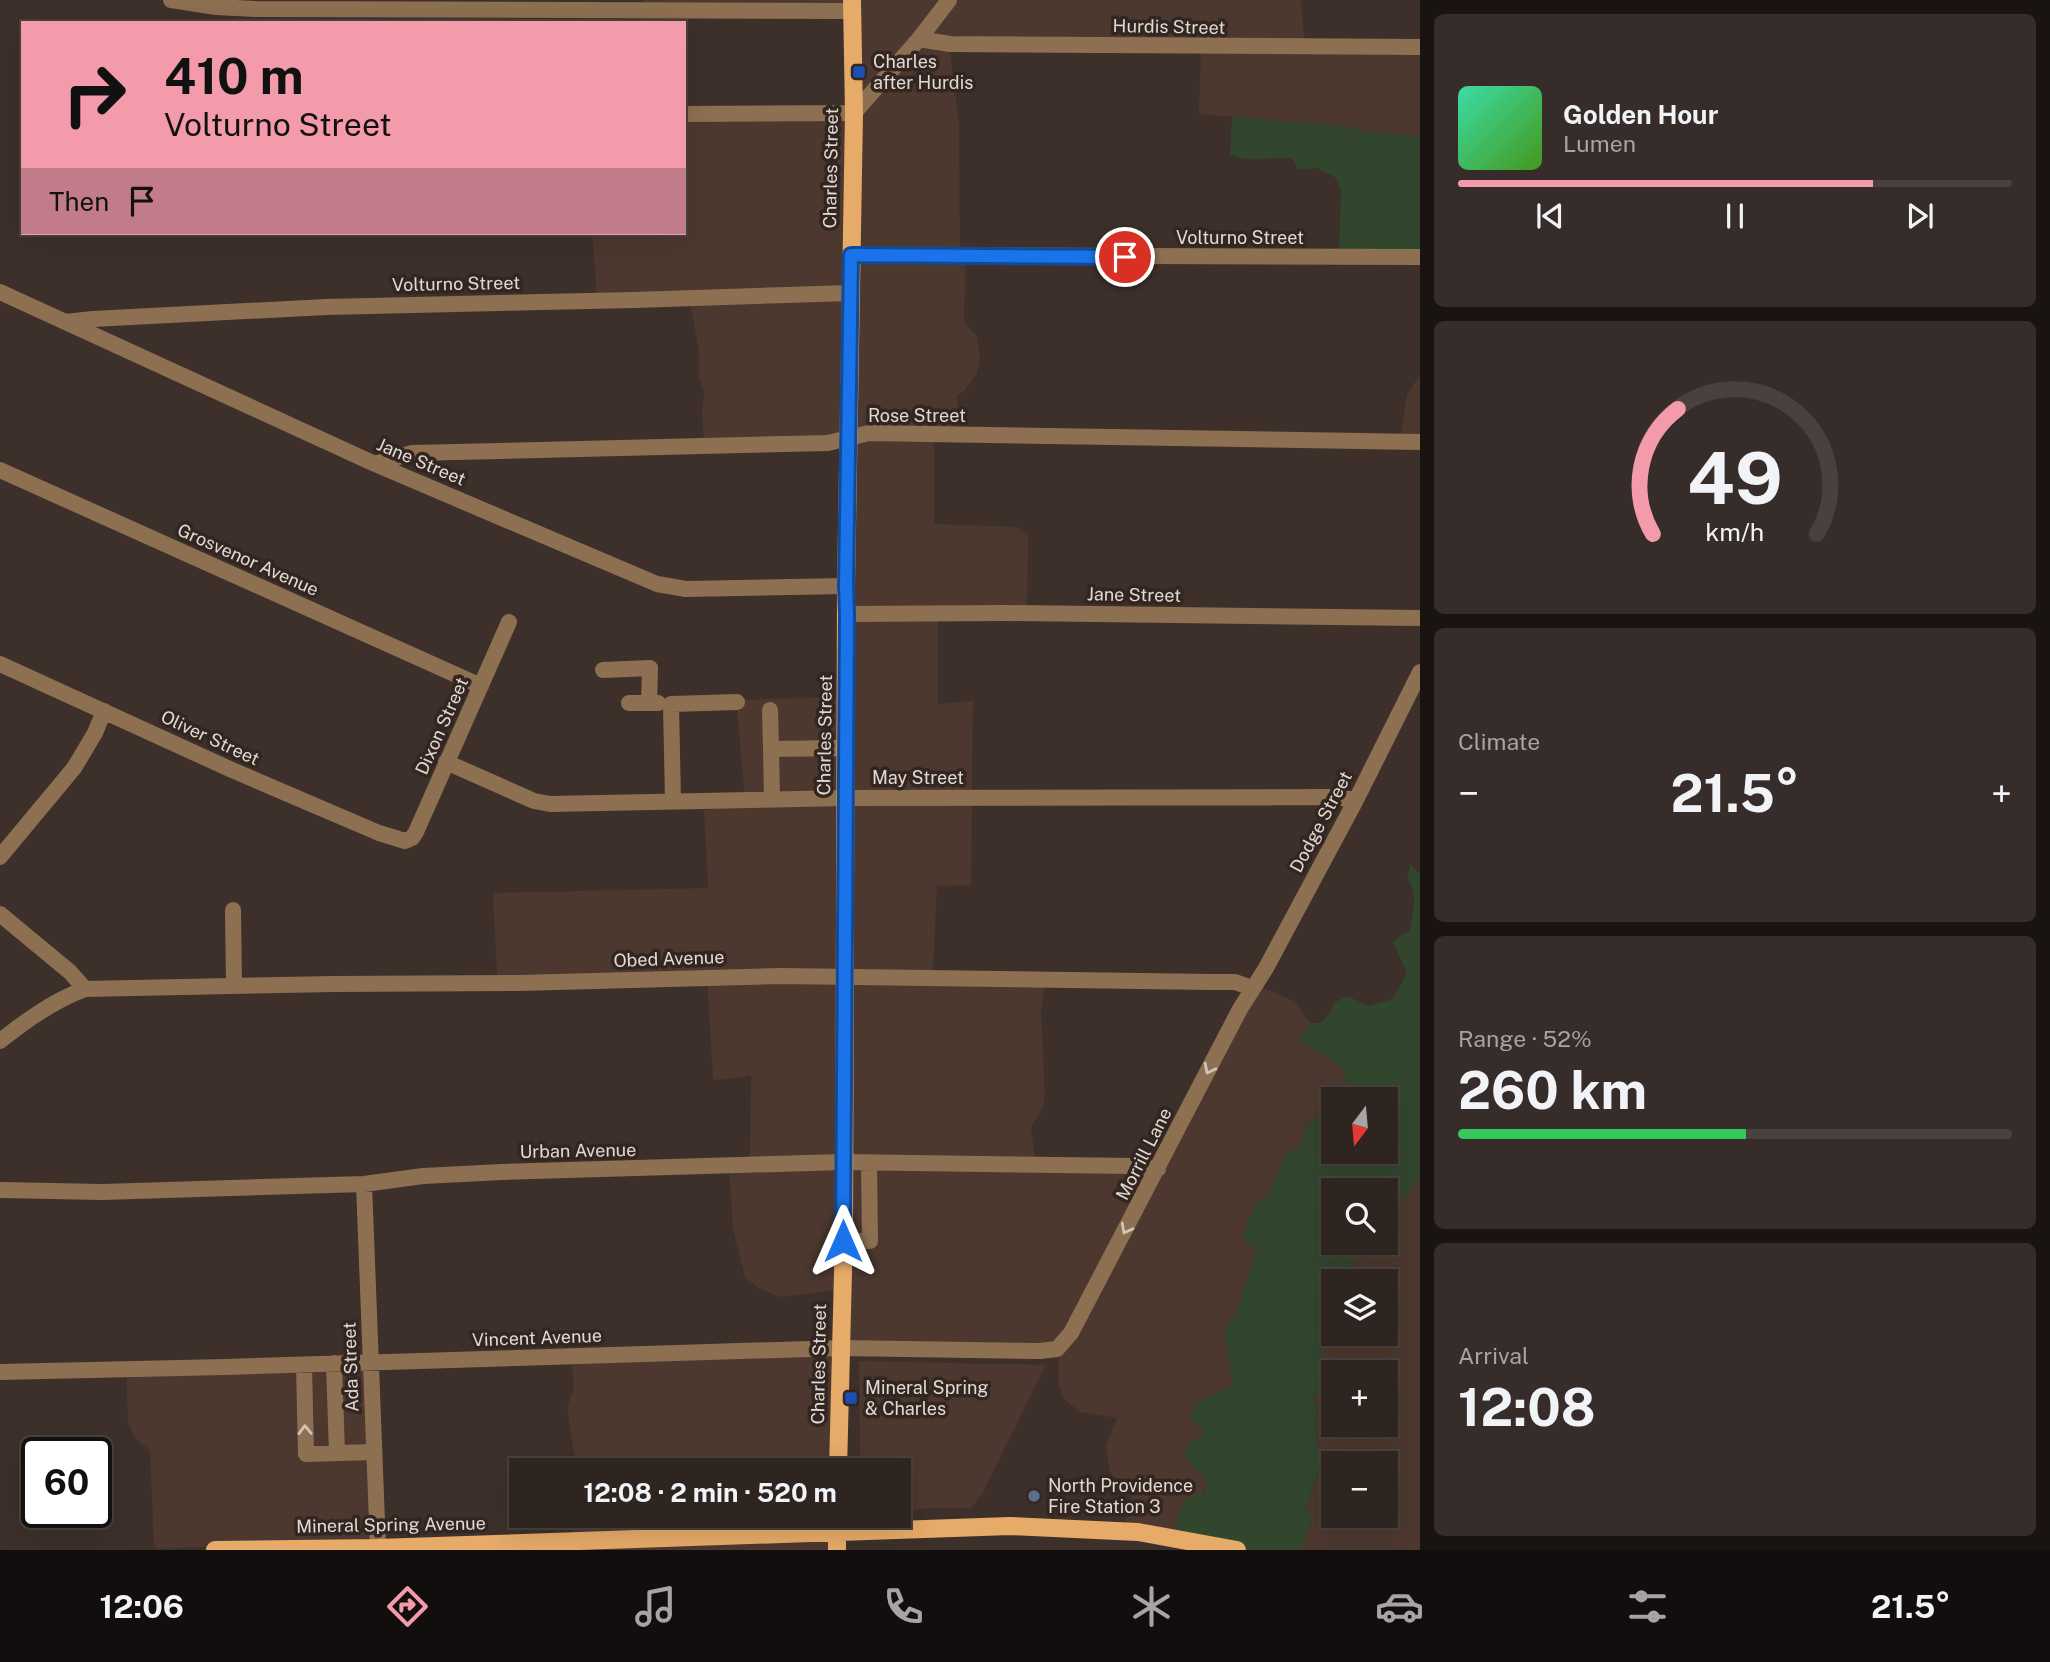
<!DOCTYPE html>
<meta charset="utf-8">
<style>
body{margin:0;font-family:"Public Sans",sans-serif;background:#362c29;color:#f1f3f6;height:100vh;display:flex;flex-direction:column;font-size:26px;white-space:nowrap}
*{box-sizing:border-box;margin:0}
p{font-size:23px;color:#a7a4a5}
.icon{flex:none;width:38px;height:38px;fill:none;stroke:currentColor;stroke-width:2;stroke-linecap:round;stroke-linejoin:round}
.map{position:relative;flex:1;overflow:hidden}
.details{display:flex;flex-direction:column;gap:14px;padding:14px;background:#191412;width:630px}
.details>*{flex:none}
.hud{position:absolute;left:21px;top:21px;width:665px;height:214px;border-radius:0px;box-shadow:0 7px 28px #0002,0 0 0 2px #49413e;background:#f39aab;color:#111;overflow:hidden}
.needle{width:46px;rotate:196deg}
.buttons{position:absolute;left:1321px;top:1087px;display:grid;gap:14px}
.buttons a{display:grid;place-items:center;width:77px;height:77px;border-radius:0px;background:#2e2420;box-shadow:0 7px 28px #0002,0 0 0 2px #49413e;font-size:35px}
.speed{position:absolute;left:21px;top:1437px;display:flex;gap:14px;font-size:35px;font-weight:700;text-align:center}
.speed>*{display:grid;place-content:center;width:91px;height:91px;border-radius:50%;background:#2e2420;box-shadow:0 7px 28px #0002,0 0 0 2px #49413e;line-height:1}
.speed .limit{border:4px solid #111;border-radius:10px;background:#fff;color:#111}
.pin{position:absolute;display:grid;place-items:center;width:60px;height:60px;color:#fff;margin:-30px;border:4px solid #fff;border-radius:50%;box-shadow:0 2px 7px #0007}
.me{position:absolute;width:77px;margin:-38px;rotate:0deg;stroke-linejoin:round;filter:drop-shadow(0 0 5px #0008)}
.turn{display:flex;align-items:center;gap:24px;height:147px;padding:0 28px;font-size:32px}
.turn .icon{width:91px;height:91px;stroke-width:2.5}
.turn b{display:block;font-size:49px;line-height:60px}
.then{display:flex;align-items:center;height:66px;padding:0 28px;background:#0003;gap:14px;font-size:26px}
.big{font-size:52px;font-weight:700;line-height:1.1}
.details .widget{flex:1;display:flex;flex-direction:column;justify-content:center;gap:10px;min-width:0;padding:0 24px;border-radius:10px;background:#362c29}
.details .dial{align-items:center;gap:0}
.dial svg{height:182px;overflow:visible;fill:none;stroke:#49413e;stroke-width:7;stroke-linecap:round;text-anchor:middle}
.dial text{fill:#f1f3f6;stroke:none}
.song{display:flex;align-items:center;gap:21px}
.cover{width:84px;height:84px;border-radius:10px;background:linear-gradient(135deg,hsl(160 70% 55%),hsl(100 70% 35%))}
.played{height:7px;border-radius:4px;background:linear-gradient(90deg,#f39aab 75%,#49413e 75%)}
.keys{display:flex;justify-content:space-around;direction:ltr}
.heat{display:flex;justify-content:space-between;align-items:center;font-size:38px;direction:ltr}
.charge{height:10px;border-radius:5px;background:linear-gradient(90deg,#34c759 52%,#49413e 0)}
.trip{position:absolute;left:509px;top:1458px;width:402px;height:70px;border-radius:0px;background:#2e2420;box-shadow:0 7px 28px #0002,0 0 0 2px #49413e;font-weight:700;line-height:70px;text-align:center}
.menu{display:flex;height:112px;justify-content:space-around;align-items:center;background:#120e0d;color:#a7a4a5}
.menu .icon{width:49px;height:49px}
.menu .current{color:#f39aab}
.menu b{font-size:32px;color:#f1f3f6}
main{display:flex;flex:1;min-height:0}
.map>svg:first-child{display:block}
.built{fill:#4c382f;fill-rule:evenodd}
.green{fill:#32462e}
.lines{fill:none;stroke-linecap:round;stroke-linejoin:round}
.minor{stroke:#8d7051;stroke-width:16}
.major{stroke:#e6aa69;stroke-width:18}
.oneway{stroke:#d0c4ba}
.route-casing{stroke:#114b97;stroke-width:18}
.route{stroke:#1a73e8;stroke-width:12}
.transit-dot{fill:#1a4fb4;stroke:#332620;stroke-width:2.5}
.service-dot{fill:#5c6f8a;stroke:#332620;stroke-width:2.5}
.labels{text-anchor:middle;stroke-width:7;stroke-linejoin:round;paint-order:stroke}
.street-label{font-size:18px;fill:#e1d9d4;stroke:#332620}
.poi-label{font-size:18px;fill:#e1d9d4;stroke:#332620;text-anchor:start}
</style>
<main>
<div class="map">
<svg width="1420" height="1550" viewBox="0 0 1420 1550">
<rect width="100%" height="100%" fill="#3d302a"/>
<path class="built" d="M643 0H1301L1304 39 1420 43V137L1358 131 1354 127 1199 114 1201 45 1197 41 954 36 948 38 959 123 960 249 966 255 964 321 977 337 980 357 977 374 963 392 957 395V435L934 440V524L1018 527 1028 537 1027 607 938 612V704L973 701 971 885 937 886 933 970 937 973 1046 976 1041 1012 1045 1096 1042 1110 1031 1126 1035 1161H1157L1254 984 1294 1001 1311 1023 1300 1041 1340 1065 1348 1087 1341 1099H1334L1333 1106 1322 1111 1318 1117 1306 1125 1301 1146 1287 1153 1268 1198 1244 1242 1256 1249 1249 1277H1247L1238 1310 1224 1330 1233 1384 1217 1394 1195 1403 1203 1429V1434L1189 1443 1209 1483 1173 1534 1125 1527 1132 1491 1115 1479 1110 1471 1106 1446 1117 1418 1080 1412 1063 1398 1058 1380 1059 1347 844 1348 839 1470H579L580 1465 574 1454 567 1408 574 1387 571 1352 838 1347 837 1290 781 1297 760 1289 745 1277 733 1229 729 1165 750 1160 751 1076 713 1080 707 973 497 976 493 893 708 888 704 810 744 804V787L736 700 846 697 847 441 704 440 702 411 704 392 699 378V350L689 297H597L592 233H684V108H847L852 12 643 4Z
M1420 375V439L1401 436 1407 394Z
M1420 1175V1550H1301L1311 1520 1306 1511 1321 1462 1315 1423 1318 1407 1313 1398 1325 1386 1322 1377 1324 1356 1320 1349 1333 1314 1334 1334H1386V1281H1346L1356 1257 1367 1243 1386 1242V1227L1396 1203 1410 1192ZM1334 1372H1386V1424H1334ZM1334 1463H1386V1516H1334Z
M369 1358 379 1541 573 1534 575 1516H838V1550H235L224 1546 158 1549 154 1545 150 1451 134 1436 128 1422 126 1364Z
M859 1361 1046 1365 983 1492 971 1508 900 1509V1470H860Z"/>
<path class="green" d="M1232 117 1354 127 1359 131 1420 137V253H1339L1341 191 1335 177 1317 168 1298 170 1293 158 1245 159 1230 155Z
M1410 864 1420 874V1175L1410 1192 1396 1203 1386 1227V1190H1334V1242L1367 1243 1356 1257 1346 1281H1334L1333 1314 1320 1349 1324 1356 1322 1377 1326 1391 1316 1394 1313 1398 1318 1407 1315 1423 1321 1462 1306 1511 1311 1519 1301 1550H1249L1173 1534 1184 1500 1204 1492 1209 1483 1185 1458 1189 1443 1203 1434V1429L1190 1417 1196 1403 1217 1394 1233 1384 1224 1330 1238 1310 1247 1277H1249L1256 1249 1244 1242 1247 1222 1259 1199 1268 1197 1287 1153 1301 1146 1306 1125C1317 1118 1322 1111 1333 1106L1334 1152H1386V1099H1341L1348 1087 1340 1065 1299 1041 1311 1023H1321L1333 1008 1334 1003 1347 996 1369 1006 1393 999 1407 973 1393 942 1410 930C1413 911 1419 894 1407 877Z"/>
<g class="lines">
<path class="minor" d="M171 0 216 7 255 9 852 11
M919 39 950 44 1420 47
M684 114 854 113 919 39 949 0
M851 255 1420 257
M0 292 375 464 657 584 686 589 846 586
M65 322 93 319 326 307 634 300 850 293
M375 464 412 453 828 443 869 433 1420 442
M0 470 481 686
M847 614 1006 613 1420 618
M0 664 232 770 379 833 405 841 412 838 416 832 509 622
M603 670 650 668 649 703
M629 703H658
M770 710 771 749
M446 762 534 801 550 804 845 798 1334 797 1356 800
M772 799 771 749 846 748
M673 801 671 704 737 702
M0 857 74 768 95 733 104 711
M233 910 234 986
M0 914 70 972 85 989
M0 1041C27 1020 53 1001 85 989L334 984 519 983 781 976 1211 982H1235L1252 988
M364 1184 378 1548
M0 1190 102 1192 364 1184 423 1176 502 1172 843 1162 1134 1166 1158 1169
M843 1241H870L869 1163
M334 1363 337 1453
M304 1365 306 1454 374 1452
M0 1372 225 1367 840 1348 1040 1351 1057 1349 1071 1333 1240 1009 1266 968 1356 800 1420 672"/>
<path class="major" d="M838 1470 844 1233 846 586 854 113 852 0
M837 1516V1550
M215 1550 378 1548 1010 1526 1138 1532 1237 1550"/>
</g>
<defs><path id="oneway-chevron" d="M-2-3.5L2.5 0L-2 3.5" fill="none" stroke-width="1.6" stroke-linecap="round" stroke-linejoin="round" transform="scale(1.75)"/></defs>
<g class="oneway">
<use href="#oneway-chevron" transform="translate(1209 1069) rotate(117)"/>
<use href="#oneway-chevron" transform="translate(1126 1229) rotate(118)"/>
<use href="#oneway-chevron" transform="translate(305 1430) rotate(-91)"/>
</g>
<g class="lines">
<defs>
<path id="route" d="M843 1241 847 614 846 586 851 255 1125 257"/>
</defs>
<use href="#route" class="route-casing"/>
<use href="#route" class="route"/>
</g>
<g class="transit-dot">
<rect x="852" y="65" width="14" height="14" rx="3.5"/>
<rect x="844" y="1391" width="14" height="14" rx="3.5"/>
</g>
<circle class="service-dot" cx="1034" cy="1496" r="7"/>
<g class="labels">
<g class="street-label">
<text transform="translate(1169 27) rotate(1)" y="6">Hurdis Street</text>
<text transform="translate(831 168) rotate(-89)" y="6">Charles Street</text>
<text x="1240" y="244">Volturno Street</text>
<text transform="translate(456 284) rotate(-1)" y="6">Volturno Street</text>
<text x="917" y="422">Rose Street</text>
<text transform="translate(421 462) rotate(23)" y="6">Jane Street</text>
<text transform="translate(248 560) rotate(24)" y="6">Grosvenor Avenue</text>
<text transform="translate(1134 595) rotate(1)" y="6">Jane Street</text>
<text transform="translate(442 726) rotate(-66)" y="6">Dixon Street</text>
<text transform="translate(825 735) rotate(-89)" y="6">Charles Street</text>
<text transform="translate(210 738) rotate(25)" y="6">Oliver Street</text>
<text x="918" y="784">May Street</text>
<text transform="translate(1321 822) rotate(-62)" y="6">Dodge Street</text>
<text transform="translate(669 959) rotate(-2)" y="6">Obed Avenue</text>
<text transform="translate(578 1151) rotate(-1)" y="6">Urban Avenue</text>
<text transform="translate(1144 1154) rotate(-63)" y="6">Morrill Lane</text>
<text transform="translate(537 1338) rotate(-2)" y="6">Vincent Avenue</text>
<text transform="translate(819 1364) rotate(-89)" y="6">Charles Street</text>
<text transform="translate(351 1367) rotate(-92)" y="6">Ada Street</text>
<text transform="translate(391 1525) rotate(-1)" y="6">Mineral Spring Avenue</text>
</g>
<g class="poi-label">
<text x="873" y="68">Charles<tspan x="873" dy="21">after Hurdis</tspan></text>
<text x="865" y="1394">Mineral Spring<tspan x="865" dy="21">&amp; Charles</tspan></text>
<text x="1048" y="1492">North Providence<tspan x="1048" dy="21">Fire Station 3</tspan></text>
</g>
</g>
</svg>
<div class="buttons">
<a><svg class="needle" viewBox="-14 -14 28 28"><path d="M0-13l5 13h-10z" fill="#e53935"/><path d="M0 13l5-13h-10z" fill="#a7a4a5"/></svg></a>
<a><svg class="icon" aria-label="search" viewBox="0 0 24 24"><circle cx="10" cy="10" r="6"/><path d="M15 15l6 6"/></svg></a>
<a><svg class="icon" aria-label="layers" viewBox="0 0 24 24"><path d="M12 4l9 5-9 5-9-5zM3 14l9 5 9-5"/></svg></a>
<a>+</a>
<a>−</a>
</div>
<div class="speed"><div class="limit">60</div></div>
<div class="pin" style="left:1125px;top:257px;background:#d93025"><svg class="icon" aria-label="arrive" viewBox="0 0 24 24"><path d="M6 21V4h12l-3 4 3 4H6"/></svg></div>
<svg class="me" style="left:843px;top:1241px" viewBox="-20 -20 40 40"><path d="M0-17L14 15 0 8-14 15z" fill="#1a73e8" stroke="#fff" stroke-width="4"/></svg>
<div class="trip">12:08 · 2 min · 520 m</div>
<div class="hud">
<div class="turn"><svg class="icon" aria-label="right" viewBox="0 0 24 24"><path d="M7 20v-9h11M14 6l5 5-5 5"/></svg><div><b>410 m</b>Volturno Street</div></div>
<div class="then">Then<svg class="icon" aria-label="arrive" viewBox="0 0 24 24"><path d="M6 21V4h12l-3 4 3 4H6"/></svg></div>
</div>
</div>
<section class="details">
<div class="widget">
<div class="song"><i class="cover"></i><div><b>Golden Hour</b><p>Lumen</p></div></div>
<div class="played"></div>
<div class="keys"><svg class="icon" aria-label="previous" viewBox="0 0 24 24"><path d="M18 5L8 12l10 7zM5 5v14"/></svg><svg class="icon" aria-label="pause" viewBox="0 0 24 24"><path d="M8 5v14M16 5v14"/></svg><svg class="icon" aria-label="next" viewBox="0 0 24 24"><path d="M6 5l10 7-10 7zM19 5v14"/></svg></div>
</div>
<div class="widget dial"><svg viewBox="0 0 100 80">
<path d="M14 69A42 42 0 1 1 86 69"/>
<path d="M14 69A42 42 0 0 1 25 14" stroke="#f39aab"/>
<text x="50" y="56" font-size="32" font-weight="700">49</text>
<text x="50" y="72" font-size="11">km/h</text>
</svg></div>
<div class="widget"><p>Climate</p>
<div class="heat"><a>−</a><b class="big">21.5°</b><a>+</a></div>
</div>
<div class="widget"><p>Range · 52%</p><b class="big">260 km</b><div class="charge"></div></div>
<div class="widget"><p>Arrival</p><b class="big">12:08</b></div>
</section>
</main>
<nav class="menu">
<b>12:06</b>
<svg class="icon current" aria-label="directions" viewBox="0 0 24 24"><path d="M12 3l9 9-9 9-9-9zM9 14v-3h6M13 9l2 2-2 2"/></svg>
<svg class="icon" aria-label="music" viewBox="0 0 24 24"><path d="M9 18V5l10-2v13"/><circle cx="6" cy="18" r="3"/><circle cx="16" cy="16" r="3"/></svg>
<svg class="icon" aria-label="phone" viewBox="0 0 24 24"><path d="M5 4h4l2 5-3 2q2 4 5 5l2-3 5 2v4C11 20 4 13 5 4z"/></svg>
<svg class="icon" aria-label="climate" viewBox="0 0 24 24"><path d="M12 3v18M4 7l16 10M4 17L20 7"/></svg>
<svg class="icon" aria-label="car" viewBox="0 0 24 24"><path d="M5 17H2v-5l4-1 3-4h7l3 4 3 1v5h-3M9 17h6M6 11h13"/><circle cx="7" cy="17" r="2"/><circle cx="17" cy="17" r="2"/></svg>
<svg class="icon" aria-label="filters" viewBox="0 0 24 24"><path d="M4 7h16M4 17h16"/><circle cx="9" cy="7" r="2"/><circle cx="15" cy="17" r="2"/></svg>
<b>21.5°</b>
</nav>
